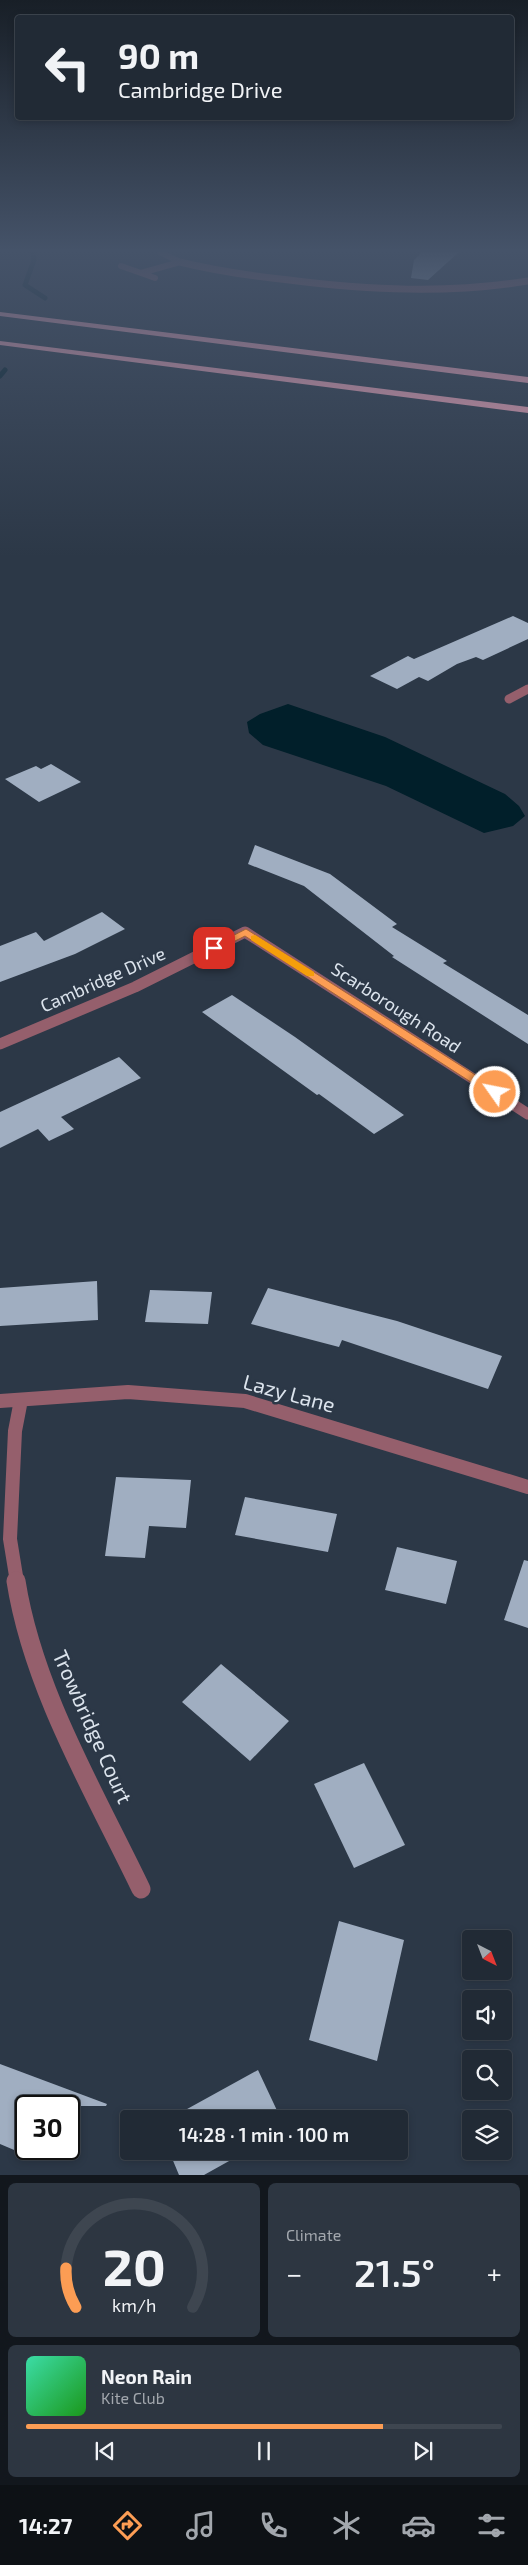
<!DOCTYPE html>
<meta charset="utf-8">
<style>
body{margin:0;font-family:"Exo 2",sans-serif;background:#2d3641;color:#f1f3f6;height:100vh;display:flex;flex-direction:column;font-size:19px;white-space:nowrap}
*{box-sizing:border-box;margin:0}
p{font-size:16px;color:#a2a7ad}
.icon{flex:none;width:28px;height:28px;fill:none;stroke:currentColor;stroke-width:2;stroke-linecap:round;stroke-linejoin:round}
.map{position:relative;height:2175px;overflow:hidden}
.details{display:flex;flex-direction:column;gap:8px;padding:8px;background:#12171d;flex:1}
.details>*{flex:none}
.banner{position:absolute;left:15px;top:15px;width:499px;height:105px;border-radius:5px;box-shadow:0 2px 8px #0003,0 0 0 1px #3e4650;background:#212a35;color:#f1f3f6;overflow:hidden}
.needle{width:32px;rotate:138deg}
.controls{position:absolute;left:462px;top:1930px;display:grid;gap:10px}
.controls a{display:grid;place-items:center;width:50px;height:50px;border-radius:5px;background:#212a35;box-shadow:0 2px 8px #0003,0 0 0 1px #3e4650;font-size:25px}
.speed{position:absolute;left:15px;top:2095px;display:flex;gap:10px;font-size:25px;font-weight:700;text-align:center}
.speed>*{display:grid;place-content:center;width:65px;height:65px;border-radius:50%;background:#212a35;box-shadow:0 2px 8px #0003,0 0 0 1px #3e4650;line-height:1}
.speed .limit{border:2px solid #111;border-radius:8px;background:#fff;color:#111}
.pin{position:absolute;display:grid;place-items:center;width:42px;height:42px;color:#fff;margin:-21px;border-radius:10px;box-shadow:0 2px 8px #0006}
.me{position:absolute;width:55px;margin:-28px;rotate:303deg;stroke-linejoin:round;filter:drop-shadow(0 0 4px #0008)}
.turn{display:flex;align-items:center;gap:18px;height:105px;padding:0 20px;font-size:22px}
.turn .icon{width:65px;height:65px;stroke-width:2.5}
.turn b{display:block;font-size:35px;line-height:42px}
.big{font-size:38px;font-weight:600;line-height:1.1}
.details .widget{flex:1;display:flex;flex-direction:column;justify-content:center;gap:8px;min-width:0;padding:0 18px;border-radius:8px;background:#2d3641}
.details .dial{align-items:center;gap:0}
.dial svg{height:130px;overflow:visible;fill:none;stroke:#3e4650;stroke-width:7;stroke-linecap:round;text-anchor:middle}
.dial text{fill:#f1f3f6;stroke:none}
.song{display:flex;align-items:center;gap:15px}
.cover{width:60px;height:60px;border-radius:8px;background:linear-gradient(135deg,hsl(160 70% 55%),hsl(120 70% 35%))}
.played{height:5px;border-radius:2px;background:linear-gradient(90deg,#fc9d54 75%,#3e4650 75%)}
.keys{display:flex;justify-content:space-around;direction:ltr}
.heat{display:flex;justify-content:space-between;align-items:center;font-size:28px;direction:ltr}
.details .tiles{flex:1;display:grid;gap:8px;grid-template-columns:1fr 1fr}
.widget:last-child{grid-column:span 2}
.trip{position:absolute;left:120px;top:2110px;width:288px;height:50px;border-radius:5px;background:#212a35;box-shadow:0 2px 8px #0003,0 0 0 1px #3e4650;font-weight:600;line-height:50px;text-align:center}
.tab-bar{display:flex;height:80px;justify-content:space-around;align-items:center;background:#0d1115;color:#a2a7ad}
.tab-bar .icon{width:35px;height:35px}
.tab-bar .active{color:#fc9d54}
.tab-bar b{font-size:22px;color:#f1f3f6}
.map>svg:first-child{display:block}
.water{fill:#011f2a}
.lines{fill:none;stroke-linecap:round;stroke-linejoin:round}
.stream{stroke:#011f2a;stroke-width:5}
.building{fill:#a0aec1}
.lane{stroke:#955f6c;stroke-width:6}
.street-far4{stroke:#955f6c;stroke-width:7}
.street-far3{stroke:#955f6c;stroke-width:9}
.street-far2{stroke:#955f6c;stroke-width:11}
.street-far1{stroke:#955f6c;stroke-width:14}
.street{stroke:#955f6c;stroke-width:19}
.highway{fill:#f5a5b8;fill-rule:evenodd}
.route{fill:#fc9d54;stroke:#a46637}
.slow{fill:#f59e0b}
.labels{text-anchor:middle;stroke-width:5;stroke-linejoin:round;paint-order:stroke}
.street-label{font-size:18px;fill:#dce4ed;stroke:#2c3847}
.near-street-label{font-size:21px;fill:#dce4ed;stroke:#2c3847}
</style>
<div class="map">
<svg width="528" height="2175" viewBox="0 0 528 2175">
<rect width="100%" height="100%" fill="#2c3847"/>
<path class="water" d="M288 704 385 737 505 794 519 806 525 816 513 826 484 833 386 786 263 745 249 733 247 722 260 714Z"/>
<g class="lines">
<path class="stream" d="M33 252 34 260 25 285 45 298
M0 376 5 370"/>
</g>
<path class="building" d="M422 252H459L428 280 411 278 414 260Z
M513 616 528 623V639L483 660 476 657 457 664 428 681 419 677 397 689 370 676 408 656 414 659Z
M51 764 81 782 39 802 5 779 36 766 41 769Z
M255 845 330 874 397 924 392 927 447 961 443 963 528 1015V1044L392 957 394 956 304 886 248 864Z
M102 912 125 929 75 954 0 982V946L36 932 44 941Z
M232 995 295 1037 404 1115 374 1134 319 1094 317 1095 202 1012Z
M119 1057 141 1078 61 1117 74 1129 49 1141 38 1129 0 1148V1112Z
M97 1281 98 1320 0 1326V1288Z
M268 1288 397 1321 502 1356 488 1389 342 1340 339 1347 251 1324Z
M150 1290 212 1292 208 1324 145 1322Z
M116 1477 191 1480 186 1528 149 1526 145 1558 105 1556Z
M245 1497 337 1514 328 1552 235 1535Z
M397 1547 457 1561 446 1604 385 1590Z
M524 1560 528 1561V1628L504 1620Z
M221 1664 289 1721 250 1761 182 1702Z
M364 1763 405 1845 354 1868 314 1784Z
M339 1921 404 1940 377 2061 309 2040Z
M0 2064 107 2104 106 2106H26V2155L0 2144Z
M258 2070 281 2119H169Z
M169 2151H247L204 2175H179Z"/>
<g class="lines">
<path class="lane" d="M160 252 180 262
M121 266 141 273
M155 278 141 273 180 262"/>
<path class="street-far4" d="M180 262C216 271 252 276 289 280 369 290 448 294 528 281"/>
<path class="street-far3" d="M509 699 528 689"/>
<path class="street-far2" d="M0 1044 135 987 245 932 528 1114"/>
<path class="street-far1" d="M0 1401 128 1392 245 1401 528 1487
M17 1582 10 1539 15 1431 21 1400"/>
<path class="street" d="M16 1581C33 1689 94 1791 141 1889"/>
<path class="highway" d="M0 312 528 377V383L0 316Z
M0 341 528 407V413L0 345Z"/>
</g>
<linearGradient id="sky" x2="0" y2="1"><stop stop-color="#181f27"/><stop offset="0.45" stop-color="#455369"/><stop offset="1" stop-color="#455369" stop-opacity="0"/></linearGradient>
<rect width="528" height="557" fill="url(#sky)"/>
<path class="route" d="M246 929 499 1090V1095H491L245 936 217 950 214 951 209 948Z"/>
<path class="slow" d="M255 935 314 972V976H307L251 940V936Z"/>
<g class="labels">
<g class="street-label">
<text transform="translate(103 980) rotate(-24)" y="6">Cambridge Drive</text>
<text transform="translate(396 1008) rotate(33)" y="6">Scarborough Road</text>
</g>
<g class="near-street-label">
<text transform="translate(289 1394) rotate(15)" y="7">Lazy Lane</text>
<text transform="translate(92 1727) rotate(66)" y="7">Trowbridge Court</text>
</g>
</g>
</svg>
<div class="controls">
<a><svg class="needle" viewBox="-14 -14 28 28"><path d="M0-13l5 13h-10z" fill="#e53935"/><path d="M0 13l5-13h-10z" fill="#a2a7ad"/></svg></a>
<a><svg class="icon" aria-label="sound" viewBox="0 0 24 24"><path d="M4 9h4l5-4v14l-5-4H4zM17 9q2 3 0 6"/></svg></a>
<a><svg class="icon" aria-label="search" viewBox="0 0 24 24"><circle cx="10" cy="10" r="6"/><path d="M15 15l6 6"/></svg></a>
<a><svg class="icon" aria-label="layers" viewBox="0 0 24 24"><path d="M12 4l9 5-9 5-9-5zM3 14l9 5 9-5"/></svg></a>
</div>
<div class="speed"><div class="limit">30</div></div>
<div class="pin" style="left:214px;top:948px;background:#d93025"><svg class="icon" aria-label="arrive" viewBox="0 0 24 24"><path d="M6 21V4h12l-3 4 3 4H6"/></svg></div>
<svg class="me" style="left:495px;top:1092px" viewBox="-20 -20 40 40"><circle r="17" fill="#fc9d54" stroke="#fff" stroke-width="3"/><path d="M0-11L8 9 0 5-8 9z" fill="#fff"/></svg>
<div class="trip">14:28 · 1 min · 100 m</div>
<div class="banner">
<div class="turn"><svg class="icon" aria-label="left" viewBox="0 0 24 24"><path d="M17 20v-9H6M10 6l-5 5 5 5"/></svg><div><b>90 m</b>Cambridge Drive</div></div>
</div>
</div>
<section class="details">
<div class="tiles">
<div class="widget dial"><svg viewBox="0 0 100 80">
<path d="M14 69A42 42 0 1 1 86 69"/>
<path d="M14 69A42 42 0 0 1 8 45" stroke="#fc9d54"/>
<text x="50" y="56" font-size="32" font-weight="700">20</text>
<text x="50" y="72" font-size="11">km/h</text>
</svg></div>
<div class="widget"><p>Climate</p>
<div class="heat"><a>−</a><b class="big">21.5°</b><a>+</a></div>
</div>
<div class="widget">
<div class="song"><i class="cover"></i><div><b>Neon Rain</b><p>Kite Club</p></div></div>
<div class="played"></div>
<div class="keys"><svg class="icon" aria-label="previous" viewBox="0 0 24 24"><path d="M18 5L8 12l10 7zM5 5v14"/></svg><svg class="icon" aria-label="pause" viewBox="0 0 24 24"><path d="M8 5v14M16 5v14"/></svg><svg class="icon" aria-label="next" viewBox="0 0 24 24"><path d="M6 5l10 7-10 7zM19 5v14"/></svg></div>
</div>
</div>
</section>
<nav class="tab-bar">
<b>14:27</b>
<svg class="icon active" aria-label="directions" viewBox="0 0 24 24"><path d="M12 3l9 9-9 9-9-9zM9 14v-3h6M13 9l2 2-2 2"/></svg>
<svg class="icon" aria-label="music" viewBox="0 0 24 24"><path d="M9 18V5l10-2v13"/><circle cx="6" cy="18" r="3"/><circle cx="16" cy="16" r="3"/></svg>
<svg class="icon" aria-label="phone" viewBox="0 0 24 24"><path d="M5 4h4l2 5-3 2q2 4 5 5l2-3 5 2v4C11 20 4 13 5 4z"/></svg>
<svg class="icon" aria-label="climate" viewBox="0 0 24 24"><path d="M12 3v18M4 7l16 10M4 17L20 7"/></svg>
<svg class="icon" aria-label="car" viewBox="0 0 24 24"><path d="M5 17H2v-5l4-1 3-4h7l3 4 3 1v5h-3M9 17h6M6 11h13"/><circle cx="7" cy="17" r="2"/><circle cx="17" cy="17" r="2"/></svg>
<svg class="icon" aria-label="filters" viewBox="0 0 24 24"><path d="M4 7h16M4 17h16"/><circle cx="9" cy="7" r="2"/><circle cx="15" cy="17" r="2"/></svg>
</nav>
